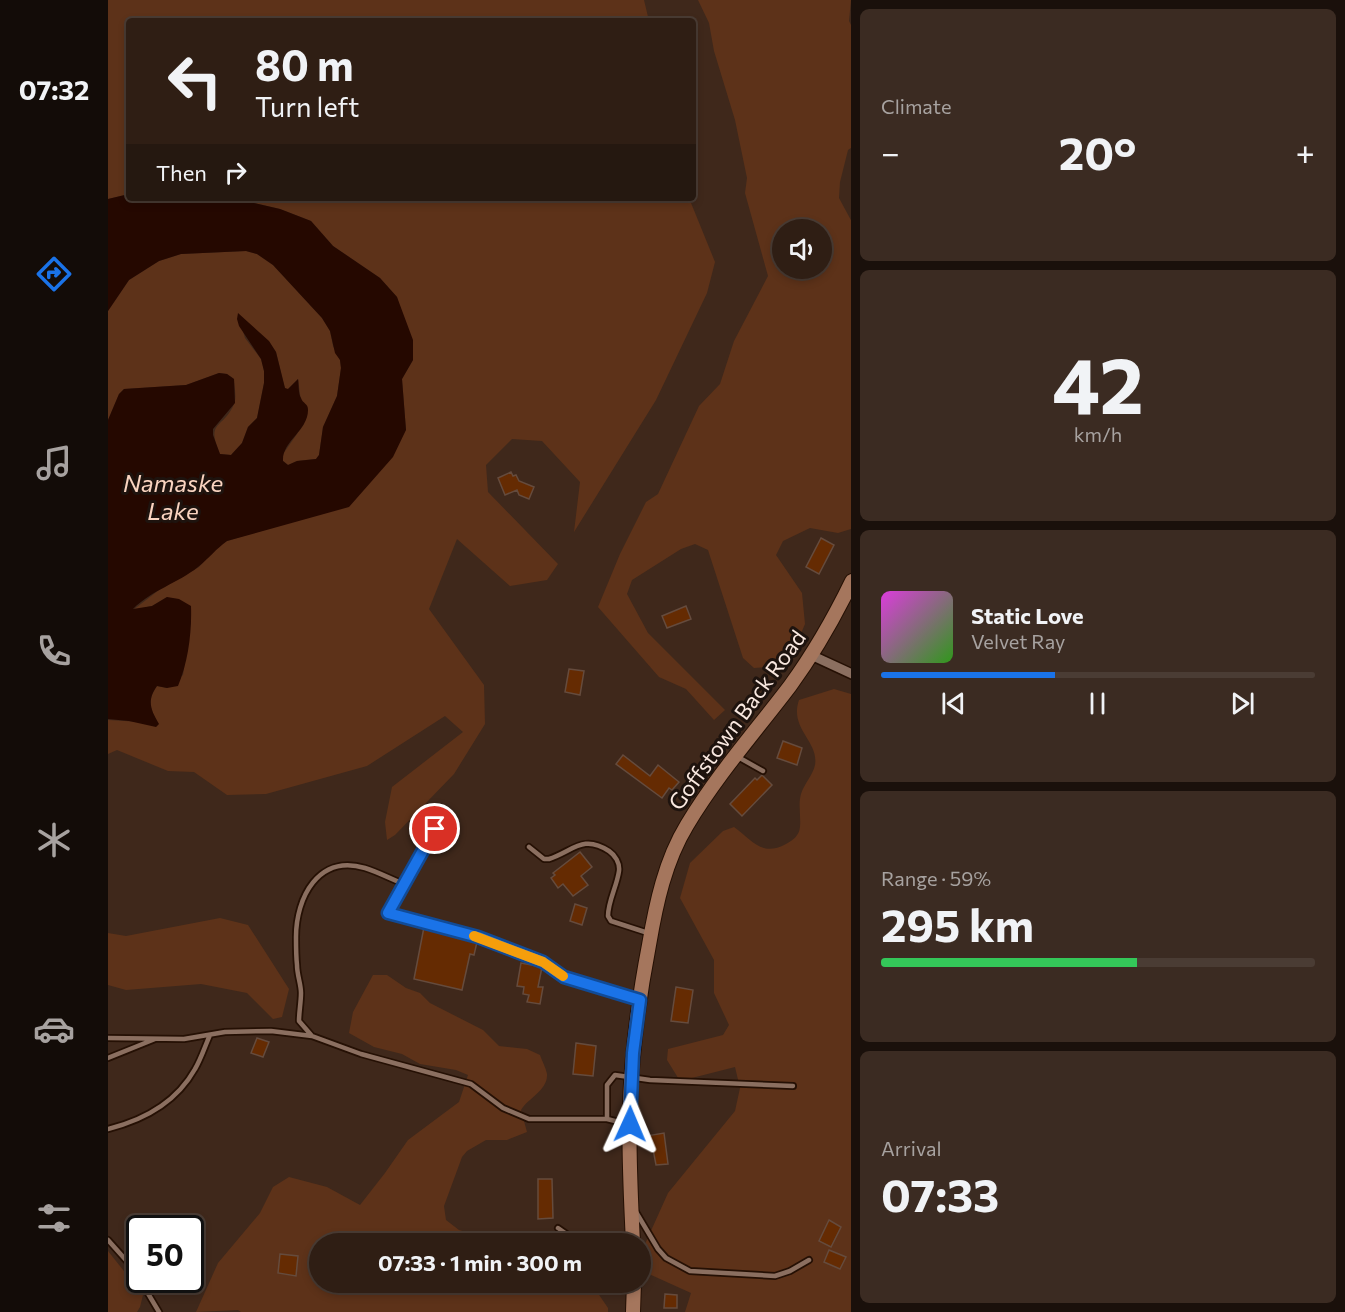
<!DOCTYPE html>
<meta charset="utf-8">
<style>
body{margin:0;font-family:Commissioner,sans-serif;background:#3b2b22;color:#f1f3f6;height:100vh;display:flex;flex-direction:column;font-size:22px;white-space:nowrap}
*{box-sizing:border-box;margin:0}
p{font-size:20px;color:#a7a2a0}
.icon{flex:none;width:33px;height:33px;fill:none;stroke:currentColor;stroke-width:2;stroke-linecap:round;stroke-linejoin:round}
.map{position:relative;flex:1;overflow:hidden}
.side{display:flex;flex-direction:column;gap:9px;padding:9px;background:#1a100b;width:494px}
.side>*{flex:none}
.guide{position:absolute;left:18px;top:18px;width:570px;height:183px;border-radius:6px;box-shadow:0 3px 9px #0003,0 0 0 2px #4a3c34;background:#2f1e14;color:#f1f3f6;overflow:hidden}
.buttons{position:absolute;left:664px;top:219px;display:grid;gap:12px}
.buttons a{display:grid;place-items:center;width:60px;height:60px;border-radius:50%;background:#2f1e14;box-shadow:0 3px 9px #0003,0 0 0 2px #4a3c34;font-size:30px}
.speed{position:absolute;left:18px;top:1215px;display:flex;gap:12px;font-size:30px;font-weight:700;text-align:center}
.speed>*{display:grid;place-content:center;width:78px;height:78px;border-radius:50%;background:#2f1e14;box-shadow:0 3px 9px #0003,0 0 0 2px #4a3c34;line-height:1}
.speed .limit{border:3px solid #111;border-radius:9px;background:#fff;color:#111}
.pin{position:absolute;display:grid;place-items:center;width:51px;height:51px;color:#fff;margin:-26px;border:3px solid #fff;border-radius:50%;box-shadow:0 2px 6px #0007}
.me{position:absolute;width:66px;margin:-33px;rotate:1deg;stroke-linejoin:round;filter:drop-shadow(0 0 4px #0008)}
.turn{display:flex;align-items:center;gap:21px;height:126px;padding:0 30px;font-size:27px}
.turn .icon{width:78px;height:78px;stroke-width:2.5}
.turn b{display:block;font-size:42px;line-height:51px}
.then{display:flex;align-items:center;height:57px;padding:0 30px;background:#0003;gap:12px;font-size:22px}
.big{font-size:45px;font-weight:700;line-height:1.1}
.side .tile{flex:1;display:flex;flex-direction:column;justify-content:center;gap:9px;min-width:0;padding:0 21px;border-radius:9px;background:#3b2b22}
.side .dial{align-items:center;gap:0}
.dial b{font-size:78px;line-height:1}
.song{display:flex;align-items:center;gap:18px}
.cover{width:72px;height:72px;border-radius:9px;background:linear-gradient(135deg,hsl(300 70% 55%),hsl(110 70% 35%))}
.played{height:6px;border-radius:3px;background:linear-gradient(90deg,#1a73e8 40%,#4a3c34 40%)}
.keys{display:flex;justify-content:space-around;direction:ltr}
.heat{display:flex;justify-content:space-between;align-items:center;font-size:33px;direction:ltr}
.charge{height:9px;border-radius:4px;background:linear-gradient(90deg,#34c759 59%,#4a3c34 0)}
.trip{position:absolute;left:201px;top:1233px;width:342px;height:60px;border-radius:30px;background:#2f1e14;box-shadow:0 3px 9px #0003,0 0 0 2px #4a3c34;font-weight:700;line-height:60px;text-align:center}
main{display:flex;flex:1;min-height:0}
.dock{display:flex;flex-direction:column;width:108px;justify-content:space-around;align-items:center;background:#130c08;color:#a7a2a0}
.dock .icon{width:42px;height:42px}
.dock .current{color:#1a73e8}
.dock b{font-size:27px;color:#f1f3f6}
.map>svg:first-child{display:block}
.green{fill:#5d3219;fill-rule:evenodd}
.water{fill:#250800}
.building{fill:#652b02;stroke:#654b3d;stroke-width:1.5}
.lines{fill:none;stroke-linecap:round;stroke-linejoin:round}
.lane-casing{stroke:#251004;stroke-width:8}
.street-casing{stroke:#251004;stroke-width:12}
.secondary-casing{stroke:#251004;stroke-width:16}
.lane{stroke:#8b6f60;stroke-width:4.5}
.street{stroke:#8b6f60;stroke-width:9}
.secondary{stroke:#a5765d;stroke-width:14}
.route-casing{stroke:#114b97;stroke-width:15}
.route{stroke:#1a73e8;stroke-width:10}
.slow{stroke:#f59e0b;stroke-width:10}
.labels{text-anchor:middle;stroke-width:6;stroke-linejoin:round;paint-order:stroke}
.street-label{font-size:22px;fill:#f9e8e0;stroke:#1e130e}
.water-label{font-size:24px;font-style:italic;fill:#fad4c0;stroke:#1e130e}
</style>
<main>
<nav class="dock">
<b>07:32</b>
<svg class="icon current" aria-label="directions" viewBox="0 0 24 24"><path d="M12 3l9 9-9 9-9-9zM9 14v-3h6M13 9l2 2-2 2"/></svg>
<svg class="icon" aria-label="music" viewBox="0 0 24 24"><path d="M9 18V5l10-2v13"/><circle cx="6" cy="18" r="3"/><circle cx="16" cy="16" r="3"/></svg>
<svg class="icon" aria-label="phone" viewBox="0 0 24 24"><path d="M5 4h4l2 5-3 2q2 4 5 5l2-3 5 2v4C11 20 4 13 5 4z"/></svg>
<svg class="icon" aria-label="climate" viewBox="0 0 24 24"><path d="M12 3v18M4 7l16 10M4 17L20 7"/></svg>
<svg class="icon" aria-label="car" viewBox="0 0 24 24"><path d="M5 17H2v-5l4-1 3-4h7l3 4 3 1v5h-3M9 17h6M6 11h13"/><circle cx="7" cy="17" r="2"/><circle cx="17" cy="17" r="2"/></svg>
<svg class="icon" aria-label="filters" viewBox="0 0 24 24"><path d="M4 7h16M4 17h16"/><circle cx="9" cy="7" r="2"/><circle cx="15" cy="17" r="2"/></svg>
</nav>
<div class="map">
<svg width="744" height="1312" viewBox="0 0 744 1312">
<rect width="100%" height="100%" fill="#3f281b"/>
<path class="green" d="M0 0H536L541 21H21V194L0 199Z
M590 0H743L741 21 744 27 743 148 740 150 732 182 731 198 744 222 743 529 730 533 702 528 675 541 668 555 694 593 697 624 685 652 661 667 646 668 635 658 600 550 587 544 573 549 524 580 519 594 540 633 617 710 606 720 578 689 551 677 490 607 512 554 538 502 550 494 591 406 612 384 626 341 660 276 637 193 639 178 627 120 606 51 601 23ZM675 230H714V268H675Z
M124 198H581L607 262 599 293 548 400 466 532 472 482 434 441 404 439 378 465 380 492 450 564 439 580 402 586 349 539 321 609 376 685 377 724 346 774 287 835 279 840 277 822 284 787 355 732 337 716 259 766 158 794 119 795 86 772 60 771 9 750 0 754V720L50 723C42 709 39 700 49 686L59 688 75 675 83 620 59 597 44 606 25 610 51 590 91 567 106 550 119 541 166 527 298 430 294 379 305 360 289 297 272 278 225 246 203 221 172 209Z
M138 251 149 254 165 265 214 318 222 331 225 346 232 360 233 368 229 396 215 427 211 455 208 459 189 461 180 465 175 461V454L196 424 190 379 180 389H177L168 352 161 342 130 314 137 338 153 359 156 371V383L149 418 140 427 134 443 123 455 112 454C97 420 116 429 126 404 129 397 126 386 126 379L119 374 111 373 78 385 16 389 11 394 0 420V311L21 280 51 261 73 254Z
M726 689 743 694V1312H577L583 1293 541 1274 533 1268V1253L560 1193 627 1111 632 1088 627 1067 572 1081 559 1060 560 1049 615 1035 621 1025 606 993V960L572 898 582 863 615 831 626 827C645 841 654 857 678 844 685 840 691 836 692 827 693 816 690 804 693 794 696 784 705 775 707 765 711 741 681 729 691 700Z
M112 918 140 925 181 989 174 1017 165 1019 139 993 93 984 18 990 0 985V933L18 936Z
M265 975H279L298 988 312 993 322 1003 375 1030 391 1046 419 1049 432 1055C434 1061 438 1068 439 1074 440 1090 420 1098 413 1110L419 1132 399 1140H378L359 1151 354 1157 336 1206 338 1220 351 1230 398 1243 212 1244V1282L483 1283 500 1308V1312H133L130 1310 88 1312 110 1263 152 1213 165 1187 181 1177 219 1187 252 1205 277 1173 300 1140 351 1102 360 1075 348 1070 312 1064 294 1054 266 1047 241 1033 245 1012Z
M0 1251 35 1295 32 1307 29 1312H0Z"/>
<path class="water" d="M21 194V198H124L172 209 203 221 225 246 272 278 289 297 305 340V360L294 379 298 430 285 457 241 507 119 541C108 549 101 558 90 567 70 583 44 590 25 609L44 606 59 597 71 599 83 606C84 632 80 663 70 686L59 688 49 686C39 700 42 709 51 724L48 727 21 721 0 719V420L11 394 16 389 78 385 111 373 119 374 126 379 127 403 105 429V435L112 454 123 455 134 443 140 427 149 418 156 383V371L153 359 131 326 129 319 130 313 161 341 168 352 177 388 180 389 190 379C191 384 190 393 193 398 195 404 200 403 200 410 200 431 174 441 175 461L180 465 189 461 208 459 211 455 215 427 229 396 233 368 232 360 227 353 222 331 214 318 165 265 149 254 138 251 73 254 51 261 21 280 0 311V199Z"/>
<path class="building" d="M403 472 405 476 408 475 411 481 426 487 421 499 411 495 409 490 397 495 390 478Z
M713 538 726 545 711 574 698 567Z
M578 606 583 619 559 628 554 616Z
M461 669 476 671 472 695 457 692Z
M675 741 694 748 689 765 669 758Z
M515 755 542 776 550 765 571 782 564 790 561 788 554 798 508 764Z
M654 775 664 785 634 816 622 804 647 778 649 780Z
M472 852 484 867 473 876 480 885 465 896 455 884 450 888 443 878 447 875 445 873Z
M467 904 479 908 474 925 462 921Z
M316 927 369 942 366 955 362 954 354 990 306 979Z
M413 963 434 967 430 987H435L432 1004 419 1002 421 995 415 994 416 987 409 986Z
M568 987 585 990 580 1023 563 1021Z
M149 1038 161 1042 155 1057 143 1053Z
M468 1043 488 1046 485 1076 465 1074Z
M556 1133 560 1164 548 1165 545 1149H540L538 1136Z
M430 1179H444L445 1218 430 1219Z
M721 1220 733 1227 723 1247 711 1241Z
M434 1232 442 1234 441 1244H432Z
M721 1250 738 1257 732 1269 716 1262Z
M172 1254 190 1256 188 1276 170 1273Z
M557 1294 569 1295V1308H556Z"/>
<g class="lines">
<defs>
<path id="lane" d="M630 757 655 771
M327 829 280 913 370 937 435 962 456 977 529 999
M421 847 436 859H441C465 851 475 834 501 851 507 855 512 863 511 871 509 886 500 901 500 916L503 921 540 933
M296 884C283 879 270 872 257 868 210 854 188 898 188 937 188 947 188 956 189 965 189 975 193 984 193 993 193 1002 191 1012 191 1021L204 1036 253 1054 363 1084 395 1108 421 1119H499
M0 1038 76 1039 117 1032 163 1031 204 1036
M0 1058 47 1039
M519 1124 499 1119V1085L507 1075 542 1080 685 1086
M0 1129C36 1120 68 1103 87 1069 93 1059 97 1046 102 1035
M528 1212 550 1249 558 1258 582 1271 667 1276 682 1271 701 1260
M450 1228 473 1244
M0 1240 25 1268 32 1279
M32 1280 51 1312"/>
<path id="street" d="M703 655 744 674"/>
<path id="secondary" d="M525 1244C523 1197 520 1150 522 1103 524 1050 531 997 541 945 548 904 557 861 579 825 609 775 647 732 682 686 706 653 726 618 744 581
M525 1312 526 1282"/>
</defs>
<use href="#lane" class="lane-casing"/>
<use href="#street" class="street-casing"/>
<use href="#secondary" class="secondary-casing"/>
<use href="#lane" class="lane"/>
<use href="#street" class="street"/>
<use href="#secondary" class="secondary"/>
</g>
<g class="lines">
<defs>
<path id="route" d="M327 829 280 913 370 937 435 962 456 977 532 1000 525 1053 522 1124"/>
</defs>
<use href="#route" class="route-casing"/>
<use href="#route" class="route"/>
<path class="slow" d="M366 936 435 962 455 976"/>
</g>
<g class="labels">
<g class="street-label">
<text transform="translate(629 720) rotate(-54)" y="8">Goffstown Back Road</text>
</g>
<g class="water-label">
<text x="65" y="492">Namaske<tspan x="65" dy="28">Lake</tspan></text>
</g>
</g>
</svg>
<div class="buttons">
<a><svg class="icon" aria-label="sound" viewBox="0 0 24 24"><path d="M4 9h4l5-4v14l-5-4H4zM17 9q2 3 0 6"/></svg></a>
</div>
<div class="speed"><div class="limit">50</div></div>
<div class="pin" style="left:327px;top:829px;background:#d93025"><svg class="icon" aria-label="arrive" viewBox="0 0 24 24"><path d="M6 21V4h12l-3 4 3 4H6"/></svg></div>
<svg class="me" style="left:522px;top:1124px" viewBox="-20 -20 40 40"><path d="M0-17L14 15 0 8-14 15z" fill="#1a73e8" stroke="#fff" stroke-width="4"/></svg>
<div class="trip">07:33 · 1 min · 300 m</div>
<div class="guide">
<div class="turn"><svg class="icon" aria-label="left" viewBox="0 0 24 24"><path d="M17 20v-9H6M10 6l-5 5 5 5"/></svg><div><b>80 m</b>Turn left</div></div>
<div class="then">Then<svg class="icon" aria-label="right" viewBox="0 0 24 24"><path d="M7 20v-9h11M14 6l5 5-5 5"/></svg></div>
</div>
</div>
<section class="side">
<div class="tile"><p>Climate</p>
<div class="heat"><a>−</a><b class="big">20°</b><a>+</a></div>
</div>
<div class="tile dial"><b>42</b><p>km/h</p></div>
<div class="tile">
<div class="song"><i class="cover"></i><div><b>Static Love</b><p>Velvet Ray</p></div></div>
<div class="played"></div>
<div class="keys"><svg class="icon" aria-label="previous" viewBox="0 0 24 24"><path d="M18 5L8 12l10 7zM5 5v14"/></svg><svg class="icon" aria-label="pause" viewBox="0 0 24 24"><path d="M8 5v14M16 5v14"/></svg><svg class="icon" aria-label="next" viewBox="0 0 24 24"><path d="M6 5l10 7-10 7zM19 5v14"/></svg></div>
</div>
<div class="tile"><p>Range · 59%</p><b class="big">295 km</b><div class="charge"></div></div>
<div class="tile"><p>Arrival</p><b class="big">07:33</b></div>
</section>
</main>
